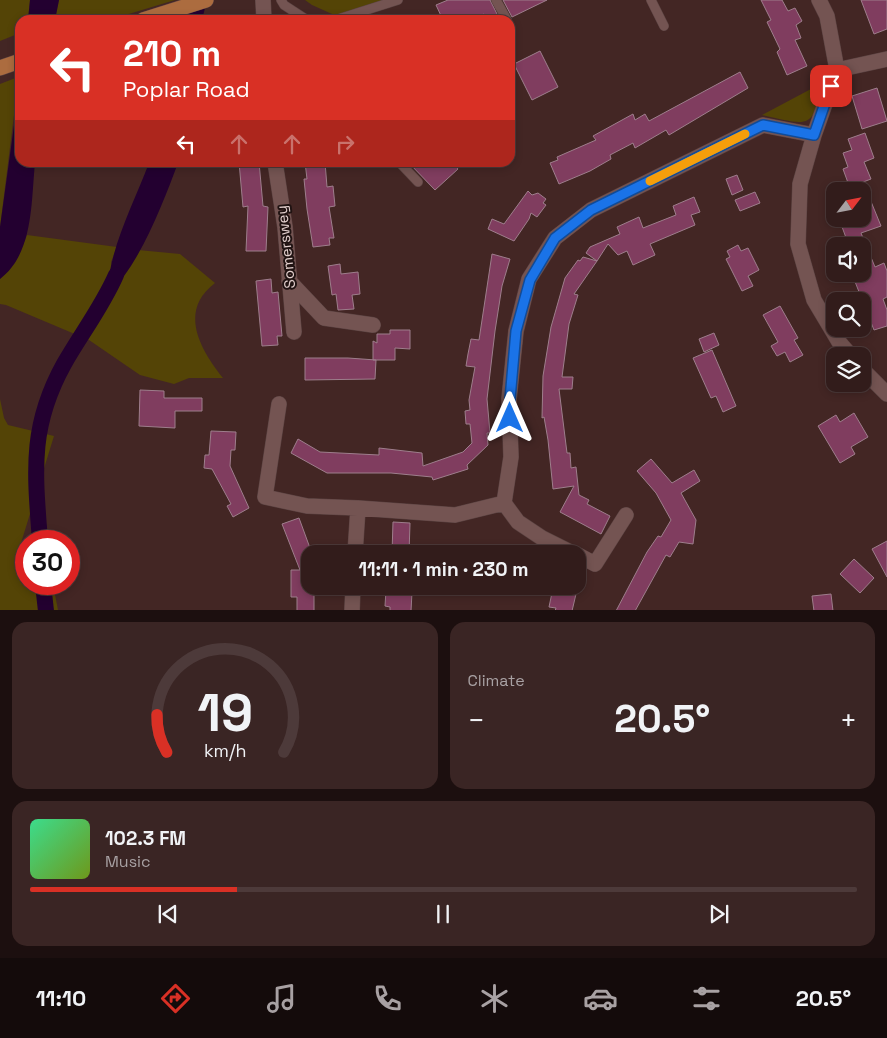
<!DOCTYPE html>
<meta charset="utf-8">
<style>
body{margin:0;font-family:"Space Grotesk",sans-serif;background:#3a2524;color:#f1f3f6;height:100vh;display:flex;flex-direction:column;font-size:19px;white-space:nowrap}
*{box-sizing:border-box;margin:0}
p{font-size:16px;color:#a8a1a3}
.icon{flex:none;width:28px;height:28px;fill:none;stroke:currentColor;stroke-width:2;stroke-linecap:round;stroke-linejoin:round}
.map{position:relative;height:610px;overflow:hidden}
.details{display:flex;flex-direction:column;gap:12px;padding:12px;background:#1c0f0f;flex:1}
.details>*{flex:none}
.banner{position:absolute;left:15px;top:15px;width:500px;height:152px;border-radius:15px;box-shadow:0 2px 8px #0003,0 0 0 1px #4d3a3a;background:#d93025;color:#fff;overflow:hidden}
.needle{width:32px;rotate:58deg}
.tools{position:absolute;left:826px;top:182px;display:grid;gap:10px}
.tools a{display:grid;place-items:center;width:45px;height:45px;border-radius:10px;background:#321c1b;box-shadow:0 2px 8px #0003,0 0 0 1px #4d3a3a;font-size:25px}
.speed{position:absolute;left:15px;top:530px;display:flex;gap:10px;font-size:25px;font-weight:700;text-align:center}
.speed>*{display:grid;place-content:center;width:65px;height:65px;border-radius:50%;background:#321c1b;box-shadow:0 2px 8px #0003,0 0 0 1px #4d3a3a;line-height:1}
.speed .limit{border:8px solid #d22;background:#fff;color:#111}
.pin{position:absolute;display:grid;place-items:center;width:42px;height:42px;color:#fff;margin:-21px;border-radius:10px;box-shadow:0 2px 8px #0006}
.me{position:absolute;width:55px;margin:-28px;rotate:0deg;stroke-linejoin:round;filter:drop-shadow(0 0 4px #0008)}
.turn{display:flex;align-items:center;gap:18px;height:105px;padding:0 25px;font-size:22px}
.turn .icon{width:65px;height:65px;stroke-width:2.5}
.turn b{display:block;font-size:35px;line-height:42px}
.lanes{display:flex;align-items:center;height:48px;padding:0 25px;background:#0003;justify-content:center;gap:25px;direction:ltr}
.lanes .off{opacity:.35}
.big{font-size:38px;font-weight:600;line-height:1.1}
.details .card{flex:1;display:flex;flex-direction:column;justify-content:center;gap:8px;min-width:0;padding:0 18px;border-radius:15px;background:#3a2524}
.details .dial{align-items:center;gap:0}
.dial svg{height:130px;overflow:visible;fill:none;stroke:#4d3a3a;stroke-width:7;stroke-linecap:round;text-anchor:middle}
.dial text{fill:#f1f3f6;stroke:none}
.song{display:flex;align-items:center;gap:15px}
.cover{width:60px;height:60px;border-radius:8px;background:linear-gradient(135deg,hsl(150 70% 55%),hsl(80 70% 35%))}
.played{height:5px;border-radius:2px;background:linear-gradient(90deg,#d93025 25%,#4d3a3a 25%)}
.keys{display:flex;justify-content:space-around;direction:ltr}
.heat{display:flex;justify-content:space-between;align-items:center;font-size:28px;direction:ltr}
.details .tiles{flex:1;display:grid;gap:12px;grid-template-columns:1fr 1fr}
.card:last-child{grid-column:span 2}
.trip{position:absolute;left:301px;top:545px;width:285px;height:50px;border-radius:15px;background:#321c1b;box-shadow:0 2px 8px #0003,0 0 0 1px #4d3a3a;font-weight:600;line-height:50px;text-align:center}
.tab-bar{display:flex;height:80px;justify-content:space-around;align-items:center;background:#140b0b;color:#a8a1a3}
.tab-bar .icon{width:35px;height:35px}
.tab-bar .active{color:#d93025}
.tab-bar b{font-size:22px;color:#f1f3f6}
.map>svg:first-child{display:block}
.green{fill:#544406}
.water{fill:#230030}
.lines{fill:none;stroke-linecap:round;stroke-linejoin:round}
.canal{stroke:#230030;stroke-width:16}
.building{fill:#803d5f;stroke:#9e7e8c}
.lane-casing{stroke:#5c4443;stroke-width:10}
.street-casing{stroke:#5c4443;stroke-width:16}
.primary-casing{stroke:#5c4443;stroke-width:16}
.lane{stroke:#745452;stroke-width:9}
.street{stroke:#745452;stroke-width:15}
.primary{stroke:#ac6c3f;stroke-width:15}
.route-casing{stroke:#114b97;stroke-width:12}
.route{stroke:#1a73e8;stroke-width:9}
.slow{stroke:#f59e0b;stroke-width:9}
.labels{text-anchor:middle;stroke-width:4;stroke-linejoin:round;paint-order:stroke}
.street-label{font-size:15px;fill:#e2cfcd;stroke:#201312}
</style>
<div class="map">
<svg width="887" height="611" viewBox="0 0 887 611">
<rect width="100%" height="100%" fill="#432624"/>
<path class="green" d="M0 0H30L28 20H20V33L0 41Z
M59 0H175L109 20H55Z
M305 0H384L341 18 312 5Z
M18 77 17 91 0 227V84Z
M826 81C811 130 811 126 762 115Z
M27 235 117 247 111 262 118 286 138 250 180 254 215 283C178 311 200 349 223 378H189L174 384 140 375 89 340 6 305 0 304V279L15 263Z
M0 399 4 418 8 425 54 436 21 543 26 548V584H53L58 610H0Z"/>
<path class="water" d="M30 0H59L55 20H28Z
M187 0H207L202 20H183Z
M20 82V162L35 163C31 201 34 253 0 279V227Z
M149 163H178C163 203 139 267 107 295 109 249 133 205 149 163Z"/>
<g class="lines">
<path class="canal" d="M40 541C35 473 29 427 64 364 81 334 102 307 116 275
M43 584 46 611"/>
</g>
<path class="building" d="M448 0H490L500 20H487L484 14 471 20H443L436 5Z
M503 0H547L512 17Z
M761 0H782L788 11 795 8 802 21 796 25 801 38 795 40 807 66 787 75 777 52 780 49 767 22 771 20Z
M861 0H887V29L874 34Z
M540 51 558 87 532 100 514 64Z
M740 72 748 88 669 135 666 130 635 148 633 143 610 155 611 159 590 171 559 184 550 163 558 160 557 157 596 140 593 136 633 114 635 120 645 114 649 121Z
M877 88 887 121 862 129 852 96Z
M865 133 874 158 864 162 871 179 863 182 881 226 861 233 875 267 884 263 887 271V297L883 299 887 310V326L874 330 852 274H862V246H849L841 224 846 221 845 219H862V191H851L843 169 848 167 843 153 852 150 848 139Z
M239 162H259L263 206 268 207 266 251H246L248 206 243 207Z
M305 162H325L327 187 333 186 335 206 329 207 334 238H329L330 245 313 247 307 209 304 179H307Z
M408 162H452L458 169 435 190Z
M737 175 743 190 732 195 726 179Z
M528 191 532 195 538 193 546 199 543 203 546 205 537 217 531 213 529 219 514 241 488 229 492 219 504 224Z
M755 192 760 203 740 211 735 200Z
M694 197 700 212 691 215 695 225 650 244 655 255 633 265 627 251 618 255 608 244 597 261 586 253 590 247 620 234 617 227 639 217 643 228 676 215 673 206Z
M738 245 741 251 748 248 759 270 748 276 753 286 742 291 726 259 730 257 727 251Z
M492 254 510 259 502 286 495 331 487 399 490 433H487L488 445 467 465 468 469 433 480 432 477 391 473H327L291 453 298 439 320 452 379 455V448L422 453 423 466 463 452 472 443 470 424H466L465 411 470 410 469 400 475 367 466 366 468 354 471 339 479 340Z
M583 257 597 261 574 294 578 295 569 324 562 377H573L572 389H559L567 453H570L571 468 576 467 579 495 589 500 587 504 610 516 601 534 560 512 574 486 553 489 548 440 544 417 542 418 543 376 551 327 565 278 578 260 580 261Z
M340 264 341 274 358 272 360 294 352 295 354 309 338 310 336 294 332 295 328 266Z
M271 279 272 293 278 292 282 336H277L278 345 262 346 256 281Z
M780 306 798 338 794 340 803 355 790 362 785 352 777 356 771 346 778 342 763 315Z
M390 330H410V349L395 348V360H373V341L377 343V334H390Z
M714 333 719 345 704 352 699 339Z
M712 350 736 406 723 412 716 396 711 398 693 358Z
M305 358H348L376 360 375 379 305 380Z
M140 390 164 391V398H202V411H175V428L139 426Z
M854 413 868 437 851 447 855 454 840 463 818 426 836 415 840 422Z
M211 431 236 432 235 450H231L230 466 249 508 233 517 227 506 231 504 212 469 204 468 205 455H209Z
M651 459 672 483 694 470 700 481 681 493 696 520 693 544 679 542 670 557 666 555 635 611H616L647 552 658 536 661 537 671 520 656 493 637 471Z
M299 518 310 548V586H314V611H297V597H291V570H300L282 524Z
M393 522 410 523 409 554 392 553Z
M887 541V577L872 549Z
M854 559 874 578 860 593 840 574Z
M553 588 576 594 572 611H555L556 608 549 607Z
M386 590 412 592 411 611H390V607L385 606Z
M831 594 833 611H814L812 596Z"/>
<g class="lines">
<defs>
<path id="lane" d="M281 0 284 5 307 20
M496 0 507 20
M651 0 664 26
M335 20 398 0
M399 162 418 182"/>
<path id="street" d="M263 0 264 20
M819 0 827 16 837 70 814 135 800 184 798 244 814 300 839 342 851 356
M837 70 887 59
M275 162 285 227 294 332
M289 281 324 318 373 325
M862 369 887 394
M279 404 265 497 307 506 358 508
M504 503 511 457 509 399 516 331 529 279 555 238 591 210 763 125 814 135
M504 503 518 522 542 538 574 554
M355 554 358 508 455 515 504 503
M578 555 595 564 626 515
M352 611 353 586"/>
<path id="primary" d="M143 20 206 0
M0 68 20 61"/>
</defs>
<use href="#lane" class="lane-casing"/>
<use href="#street" class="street-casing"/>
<use href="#primary" class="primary-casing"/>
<use href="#lane" class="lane"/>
<use href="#street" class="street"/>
<use href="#primary" class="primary"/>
</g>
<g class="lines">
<defs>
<path id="route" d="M510 418V399L516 331 530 280 555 238 591 210 763 125 814 135 831 86"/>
</defs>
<use href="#route" class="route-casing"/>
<use href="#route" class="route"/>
<path class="slow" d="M650 181 745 134"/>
</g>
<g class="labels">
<g class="street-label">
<text transform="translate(286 247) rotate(-96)" y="5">Somerswey</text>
</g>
</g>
</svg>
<div class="tools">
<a><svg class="needle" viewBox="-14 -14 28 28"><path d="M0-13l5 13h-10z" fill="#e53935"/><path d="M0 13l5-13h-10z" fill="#a8a1a3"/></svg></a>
<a><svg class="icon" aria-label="sound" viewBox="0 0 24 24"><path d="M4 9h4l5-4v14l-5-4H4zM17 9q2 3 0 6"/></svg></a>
<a><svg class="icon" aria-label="search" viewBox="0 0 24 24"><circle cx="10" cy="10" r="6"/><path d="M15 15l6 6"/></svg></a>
<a><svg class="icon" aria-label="layers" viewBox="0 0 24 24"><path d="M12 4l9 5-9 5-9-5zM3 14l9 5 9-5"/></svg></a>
</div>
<div class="speed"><div class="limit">30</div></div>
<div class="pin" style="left:831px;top:86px;background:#d93025"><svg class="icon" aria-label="arrive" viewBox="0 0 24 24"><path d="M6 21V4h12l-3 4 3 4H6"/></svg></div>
<svg class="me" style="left:510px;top:418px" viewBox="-20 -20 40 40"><path d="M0-17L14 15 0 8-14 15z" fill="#1a73e8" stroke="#fff" stroke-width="4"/></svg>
<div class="trip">11:11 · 1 min · 230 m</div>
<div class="banner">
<div class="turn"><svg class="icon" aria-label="left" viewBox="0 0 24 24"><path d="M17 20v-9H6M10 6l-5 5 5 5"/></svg><div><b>210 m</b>Poplar Road</div></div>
<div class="lanes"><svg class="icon" aria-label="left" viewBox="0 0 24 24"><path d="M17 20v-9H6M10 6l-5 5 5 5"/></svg><svg class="icon off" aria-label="ahead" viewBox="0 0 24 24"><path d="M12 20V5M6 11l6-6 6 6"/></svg><svg class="icon off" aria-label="ahead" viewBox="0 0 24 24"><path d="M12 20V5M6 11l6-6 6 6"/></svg><svg class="icon off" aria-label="right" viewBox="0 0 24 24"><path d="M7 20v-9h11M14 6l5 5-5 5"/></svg></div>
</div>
</div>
<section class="details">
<div class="tiles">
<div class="card dial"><svg viewBox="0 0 100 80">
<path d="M14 69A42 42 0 1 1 86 69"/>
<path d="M14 69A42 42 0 0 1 8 46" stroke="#d93025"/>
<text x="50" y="56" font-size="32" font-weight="700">19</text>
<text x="50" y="72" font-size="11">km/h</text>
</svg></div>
<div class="card"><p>Climate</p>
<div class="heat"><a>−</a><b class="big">20.5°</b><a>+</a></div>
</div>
<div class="card">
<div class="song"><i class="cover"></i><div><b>102.3 FM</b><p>Music</p></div></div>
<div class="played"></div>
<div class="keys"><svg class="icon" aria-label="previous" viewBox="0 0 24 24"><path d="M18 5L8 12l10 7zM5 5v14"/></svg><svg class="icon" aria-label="pause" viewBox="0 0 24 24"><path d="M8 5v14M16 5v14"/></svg><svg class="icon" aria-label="next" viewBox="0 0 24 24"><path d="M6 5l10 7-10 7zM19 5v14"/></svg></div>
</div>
</div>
</section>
<nav class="tab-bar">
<b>11:10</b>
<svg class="icon active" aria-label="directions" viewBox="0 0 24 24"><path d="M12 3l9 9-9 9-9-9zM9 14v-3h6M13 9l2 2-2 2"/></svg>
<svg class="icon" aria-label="music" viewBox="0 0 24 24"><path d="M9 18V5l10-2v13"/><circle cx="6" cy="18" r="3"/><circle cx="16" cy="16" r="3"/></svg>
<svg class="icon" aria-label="phone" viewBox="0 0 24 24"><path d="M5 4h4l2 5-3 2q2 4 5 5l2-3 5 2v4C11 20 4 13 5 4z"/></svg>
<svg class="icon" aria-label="climate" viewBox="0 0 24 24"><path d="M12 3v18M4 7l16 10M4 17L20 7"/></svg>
<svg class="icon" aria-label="car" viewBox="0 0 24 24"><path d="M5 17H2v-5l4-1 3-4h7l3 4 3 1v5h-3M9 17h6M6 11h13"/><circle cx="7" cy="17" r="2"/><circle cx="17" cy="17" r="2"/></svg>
<svg class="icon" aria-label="filters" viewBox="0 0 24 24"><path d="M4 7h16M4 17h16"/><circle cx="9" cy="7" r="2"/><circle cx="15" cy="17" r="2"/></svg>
<b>20.5°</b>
</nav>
